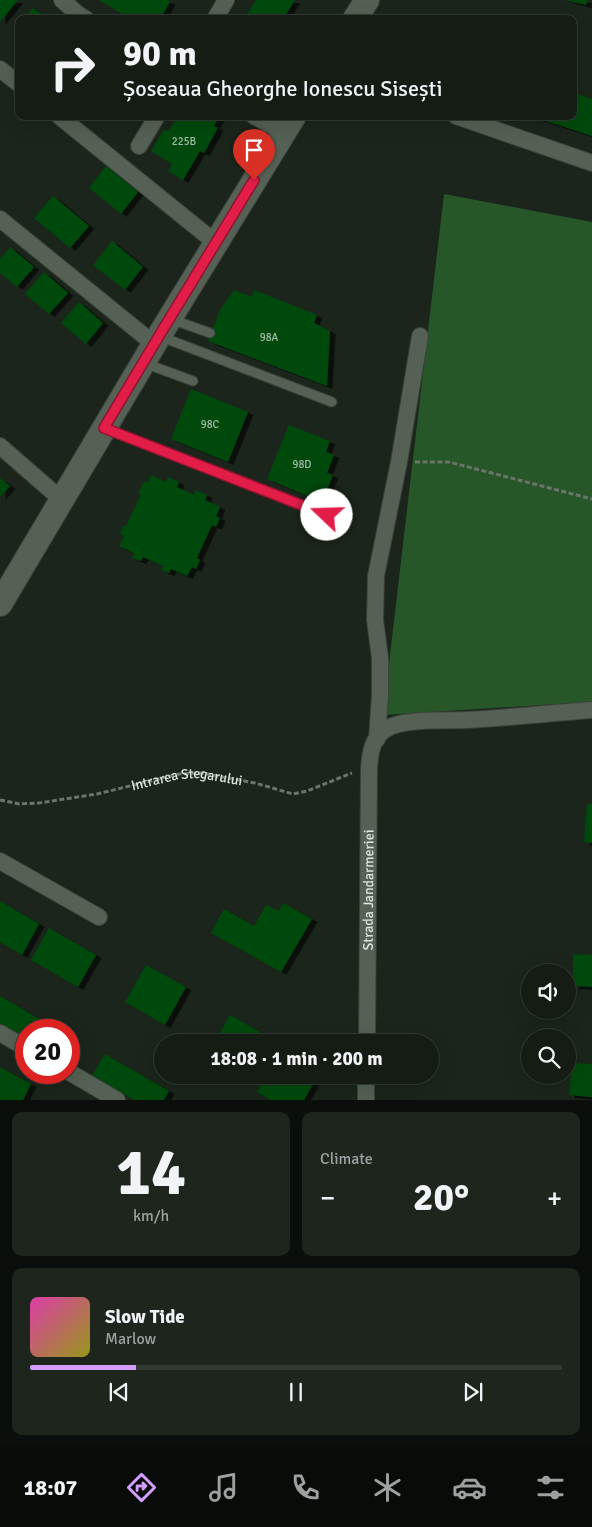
<!DOCTYPE html>
<meta charset="utf-8">
<style>
body{margin:0;font-family:Signika,sans-serif;background:#1d251d;color:#f1f3f6;height:100vh;display:flex;flex-direction:column;font-size:19px;white-space:nowrap}
*{box-sizing:border-box;margin:0}
p{font-size:16px;color:#9da1a0}
.icon{flex:none;width:28px;height:28px;fill:none;stroke:currentColor;stroke-width:2;stroke-linecap:round;stroke-linejoin:round}
.map{position:relative;height:1100px;overflow:hidden}
.drawer{display:flex;flex-direction:column;gap:12px;padding:12px;background:#0b0f0b;flex:1}
.drawer>*{flex:none}
.top-card{position:absolute;left:15px;top:15px;width:562px;height:105px;border-radius:10px;box-shadow:0 5px 20px #0002,0 0 0 1px #333a34;background:#141c14;color:#f1f3f6;overflow:hidden}
.tools{position:absolute;left:521px;top:964px;display:grid;gap:10px}
.tools a{display:grid;place-items:center;width:55px;height:55px;border-radius:50%;background:#141c14;box-shadow:0 5px 20px #0002,0 0 0 1px #333a34;font-size:25px}
.speed{position:absolute;left:15px;top:1019px;display:flex;gap:10px;font-size:25px;font-weight:700;text-align:center}
.speed>*{display:grid;place-content:center;width:65px;height:65px;border-radius:50%;background:#141c14;box-shadow:0 5px 20px #0002,0 0 0 1px #333a34;line-height:1}
.speed .limit{border:8px solid #d22;background:#fff;color:#111}
.pin{position:absolute;display:grid;place-items:center;width:42px;height:42px;color:#fff;margin:-51px -21px;border-radius:50% 50% 50% 0;rotate:-45deg;box-shadow:0 0 5px #0007}
.pin .icon{rotate:45deg}
.me{position:absolute;width:55px;margin:-28px;rotate:291deg;stroke-linejoin:round;filter:drop-shadow(0 0 4px #0008)}
.turn{display:flex;align-items:center;gap:18px;height:105px;padding:0 25px;font-size:22px}
.turn .icon{width:65px;height:65px;stroke-width:2.5}
.turn b{display:block;font-size:35px;line-height:42px}
.big{font-size:38px;font-weight:800;line-height:1.1}
.drawer .widget{flex:1;display:flex;flex-direction:column;justify-content:center;gap:8px;min-width:0;padding:0 18px;border-radius:10px;background:#1d251d}
.drawer .dial{align-items:center;gap:0}
.dial b{font-size:65px;line-height:1}
.song{display:flex;align-items:center;gap:15px}
.cover{width:60px;height:60px;border-radius:8px;background:linear-gradient(135deg,hsl(320 70% 55%),hsl(60 70% 35%))}
.played{height:5px;border-radius:2px;background:linear-gradient(90deg,#d29dfd 20%,#333a34 20%)}
.keys{display:flex;justify-content:space-around;direction:ltr}
.heat{display:flex;justify-content:space-between;align-items:center;font-size:28px;direction:ltr}
.drawer .tiles{flex:1;display:grid;gap:12px;grid-template-columns:1fr 1fr}
.widget:last-child{grid-column:span 2}
.trip{position:absolute;left:154px;top:1034px;width:285px;height:50px;border-radius:25px;background:#141c14;box-shadow:0 5px 20px #0002,0 0 0 1px #333a34;font-weight:800;line-height:50px;text-align:center}
.tab-bar{display:flex;height:80px;justify-content:space-around;align-items:center;background:#080b08;color:#9da1a0}
.tab-bar .icon{width:35px;height:35px}
.tab-bar .on{color:#d29dfd}
.tab-bar b{font-size:22px;color:#f1f3f6}
.map>svg:first-child{display:block}
.green{fill:#275729}
.building{fill:#00490b;filter:url(#shadow)}
.lines{fill:none;stroke-linecap:round;stroke-linejoin:round}
.lane-casing{stroke:#3a413a;stroke-width:11}
.street-casing{stroke:#3a413a;stroke-width:18}
.secondary-casing{stroke:#3a413a;stroke-width:26}
.path{stroke:#6b746b;stroke-width:3;stroke-dasharray:5 2.5;stroke-linecap:butt}
.lane{stroke:#556155;stroke-width:9}
.street{stroke:#556155;stroke-width:16}
.secondary{stroke:#556155;stroke-width:24}
.route-casing{stroke:#92132f;stroke-width:12}
.route{stroke:#e11d48;stroke-width:9}
.labels{text-anchor:middle;stroke-width:5;stroke-linejoin:round;paint-order:stroke}
.number-label{font-size:11px;fill:#a6bda8}
.street-label{font-size:14px;fill:#dde4dd;stroke:#090d09}
</style>
<div class="map">
<svg width="592" height="1100" viewBox="0 0 592 1100">
<defs>
<filter id="shadow"><feDropShadow dx="5.5" dy="3" stdDeviation="0" flood-color="#0009"/></filter>
</defs>
<rect width="100%" height="100%" fill="#1b251b"/>
<path class="green" d="M444 194 592 222V702L383 715Z"/>
<path class="building" d="M0 0H18L0 22Z
M99 0H167L170 2 160 19H130Z
M256 0H295L283 19H244Z
M566 0H587L586 5Z
M32 8 50 19H26Z
M574 93 592 99V136L534 117 574 116Z
M177 116H220L214 126 218 128 204 153 200 151 183 180 168 171 172 164 151 151 164 129 168 132Z
M106 166 138 192 121 214 89 188Z
M53 196 89 226 70 248 34 218Z
M112 241 143 267 125 290 93 265Z
M10 247 34 267 17 287 0 273V259Z
M44 272 68 293 49 314 25 294Z
M234 290 252 297 254 290 317 315 314 323 330 331 327 386 208 341 220 310Z
M79 302 103 323 86 344 61 323Z
M191 389 248 412 228 462 171 439Z
M289 425 330 441 326 452 334 455 327 473 333 475 322 502 267 479Z
M151 475 166 482 168 477 179 482 177 487 194 495 196 490 207 495 205 500 220 507 216 516 220 518 216 527 212 525 197 558 200 560 196 569 192 567 187 576 171 569 169 573 161 570 163 566 143 557 141 561 132 558 134 553 119 546 124 536 120 534 124 525 126 526 141 494 138 493 144 481 148 483Z
M0 478 10 486 0 497Z
M587 804H592V843L584 842Z
M0 901 39 924 22 955 0 942Z
M283 903 312 919 281 972 211 933 224 909 254 926 266 905 279 911Z
M49 928 96 955 78 987 31 960Z
M573 954 592 955V987L573 986Z
M146 965 186 987 165 1025 125 1002Z
M0 996 41 1020 35 1030H26V1040L0 1025Z
M230 1015 269 1037 266 1042H215Z
M290 1034 305 1042H285Z
M105 1054 169 1091 164 1100H134L92 1075Z
M572 1063 592 1064V1097L569 1095Z
M0 1067 31 1084 23 1100H0Z
M267 1075H318L304 1100H271L257 1092Z"/>
<g class="lines">
<defs>
<path id="lane" d="M171 319 210 333
M159 336 332 402
M144 363 193 381
M106 429 327 515"/>
<g id="street">
<path d="M62 0 79 15 86 19"/>
<path d="M215 19 226 0"/>
<path d="M0 69 19 84"/>
<path d="M59 116 216 243"/>
<path d="M254 116 284 133"/>
<path d="M456 116 592 163"/>
<path d="M139 146 157 116"/>
<path d="M0 219 154 344"/>
<path d="M0 446 62 500"/>
<path d="M377 739 380 695V658L375 620 376 576 399 462 420 336"/>
<path d="M0 861 99 917"/>
<path d="M0 1033 26 1048"/>
<path id="s2" d="M367 1042 369 769C370 753 372 738 386 729 403 718 446 721 466 720 508 718 550 713 592 710"/>
<path d="M69 1072 117 1100"/>
<path d="M366 1100V1075"/>
</g>
<path id="secondary" d="M355 19 367 0
M0 604 159 336 294 116"/>
</defs>
<use href="#lane" class="lane-casing"/>
<use href="#street" class="street-casing"/>
<use href="#secondary" class="secondary-casing"/>
<g class="path">
<path d="M415 462H449L592 499"/>
<path id="s1" d="M0 800 19 804 39 803 97 794 179 774 201 773 255 783 293 794 307 791 352 773"/>
</g>
<use href="#lane" class="lane"/>
<use href="#street" class="street"/>
<use href="#secondary" class="secondary"/>
</g>
<g class="lines">
<defs>
<path id="route" d="M254 180 159 336 104 428 327 515"/>
</defs>
<use href="#route" class="route-casing"/>
<use href="#route" class="route"/>
</g>
<g class="labels">
<g class="number-label">
<text x="184" y="145">225B</text>
<text x="269" y="341">98A</text>
<text x="210" y="428">98C</text>
<text x="302" y="468">98D</text>
</g>
<g class="street-label">
<text dy="5" stroke="none"><textPath href="#s1" startOffset="190">Intrarea Stegarului</textPath></text>
<text dy="5" stroke="none"><textPath href="#s2" startOffset="152">Strada Jandarmeriei</textPath></text>
</g>
</g>
</svg>
<div class="tools">
<a><svg class="icon" aria-label="sound" viewBox="0 0 24 24"><path d="M4 9h4l5-4v14l-5-4H4zM17 9q2 3 0 6"/></svg></a>
<a><svg class="icon" aria-label="search" viewBox="0 0 24 24"><circle cx="10" cy="10" r="6"/><path d="M15 15l6 6"/></svg></a>
</div>
<div class="speed"><div class="limit">20</div></div>
<div class="pin" style="left:254px;top:180px;background:#d93025"><svg class="icon" aria-label="arrive" viewBox="0 0 24 24"><path d="M6 21V4h12l-3 4 3 4H6"/></svg></div>
<svg class="me" style="left:327px;top:515px" viewBox="-20 -20 40 40"><circle r="19" fill="#fff"/><path d="M0-13L10 11 0 6-10 11z" fill="#e11d48"/></svg>
<div class="trip">18:08 · 1 min · 200 m</div>
<div class="top-card">
<div class="turn"><svg class="icon" aria-label="right" viewBox="0 0 24 24"><path d="M7 20v-9h11M14 6l5 5-5 5"/></svg><div><b>90 m</b>Șoseaua Gheorghe Ionescu Sisești</div></div>
</div>
</div>
<section class="drawer">
<div class="tiles">
<div class="widget dial"><b>14</b><p>km/h</p></div>
<div class="widget"><p>Climate</p>
<div class="heat"><a>−</a><b class="big">20°</b><a>+</a></div>
</div>
<div class="widget">
<div class="song"><i class="cover"></i><div><b>Slow Tide</b><p>Marlow</p></div></div>
<div class="played"></div>
<div class="keys"><svg class="icon" aria-label="previous" viewBox="0 0 24 24"><path d="M18 5L8 12l10 7zM5 5v14"/></svg><svg class="icon" aria-label="pause" viewBox="0 0 24 24"><path d="M8 5v14M16 5v14"/></svg><svg class="icon" aria-label="next" viewBox="0 0 24 24"><path d="M6 5l10 7-10 7zM19 5v14"/></svg></div>
</div>
</div>
</section>
<nav class="tab-bar">
<b>18:07</b>
<svg class="icon on" aria-label="directions" viewBox="0 0 24 24"><path d="M12 3l9 9-9 9-9-9zM9 14v-3h6M13 9l2 2-2 2"/></svg>
<svg class="icon" aria-label="music" viewBox="0 0 24 24"><path d="M9 18V5l10-2v13"/><circle cx="6" cy="18" r="3"/><circle cx="16" cy="16" r="3"/></svg>
<svg class="icon" aria-label="phone" viewBox="0 0 24 24"><path d="M5 4h4l2 5-3 2q2 4 5 5l2-3 5 2v4C11 20 4 13 5 4z"/></svg>
<svg class="icon" aria-label="climate" viewBox="0 0 24 24"><path d="M12 3v18M4 7l16 10M4 17L20 7"/></svg>
<svg class="icon" aria-label="car" viewBox="0 0 24 24"><path d="M5 17H2v-5l4-1 3-4h7l3 4 3 1v5h-3M9 17h6M6 11h13"/><circle cx="7" cy="17" r="2"/><circle cx="17" cy="17" r="2"/></svg>
<svg class="icon" aria-label="filters" viewBox="0 0 24 24"><path d="M4 7h16M4 17h16"/><circle cx="9" cy="7" r="2"/><circle cx="15" cy="17" r="2"/></svg>
</nav>
